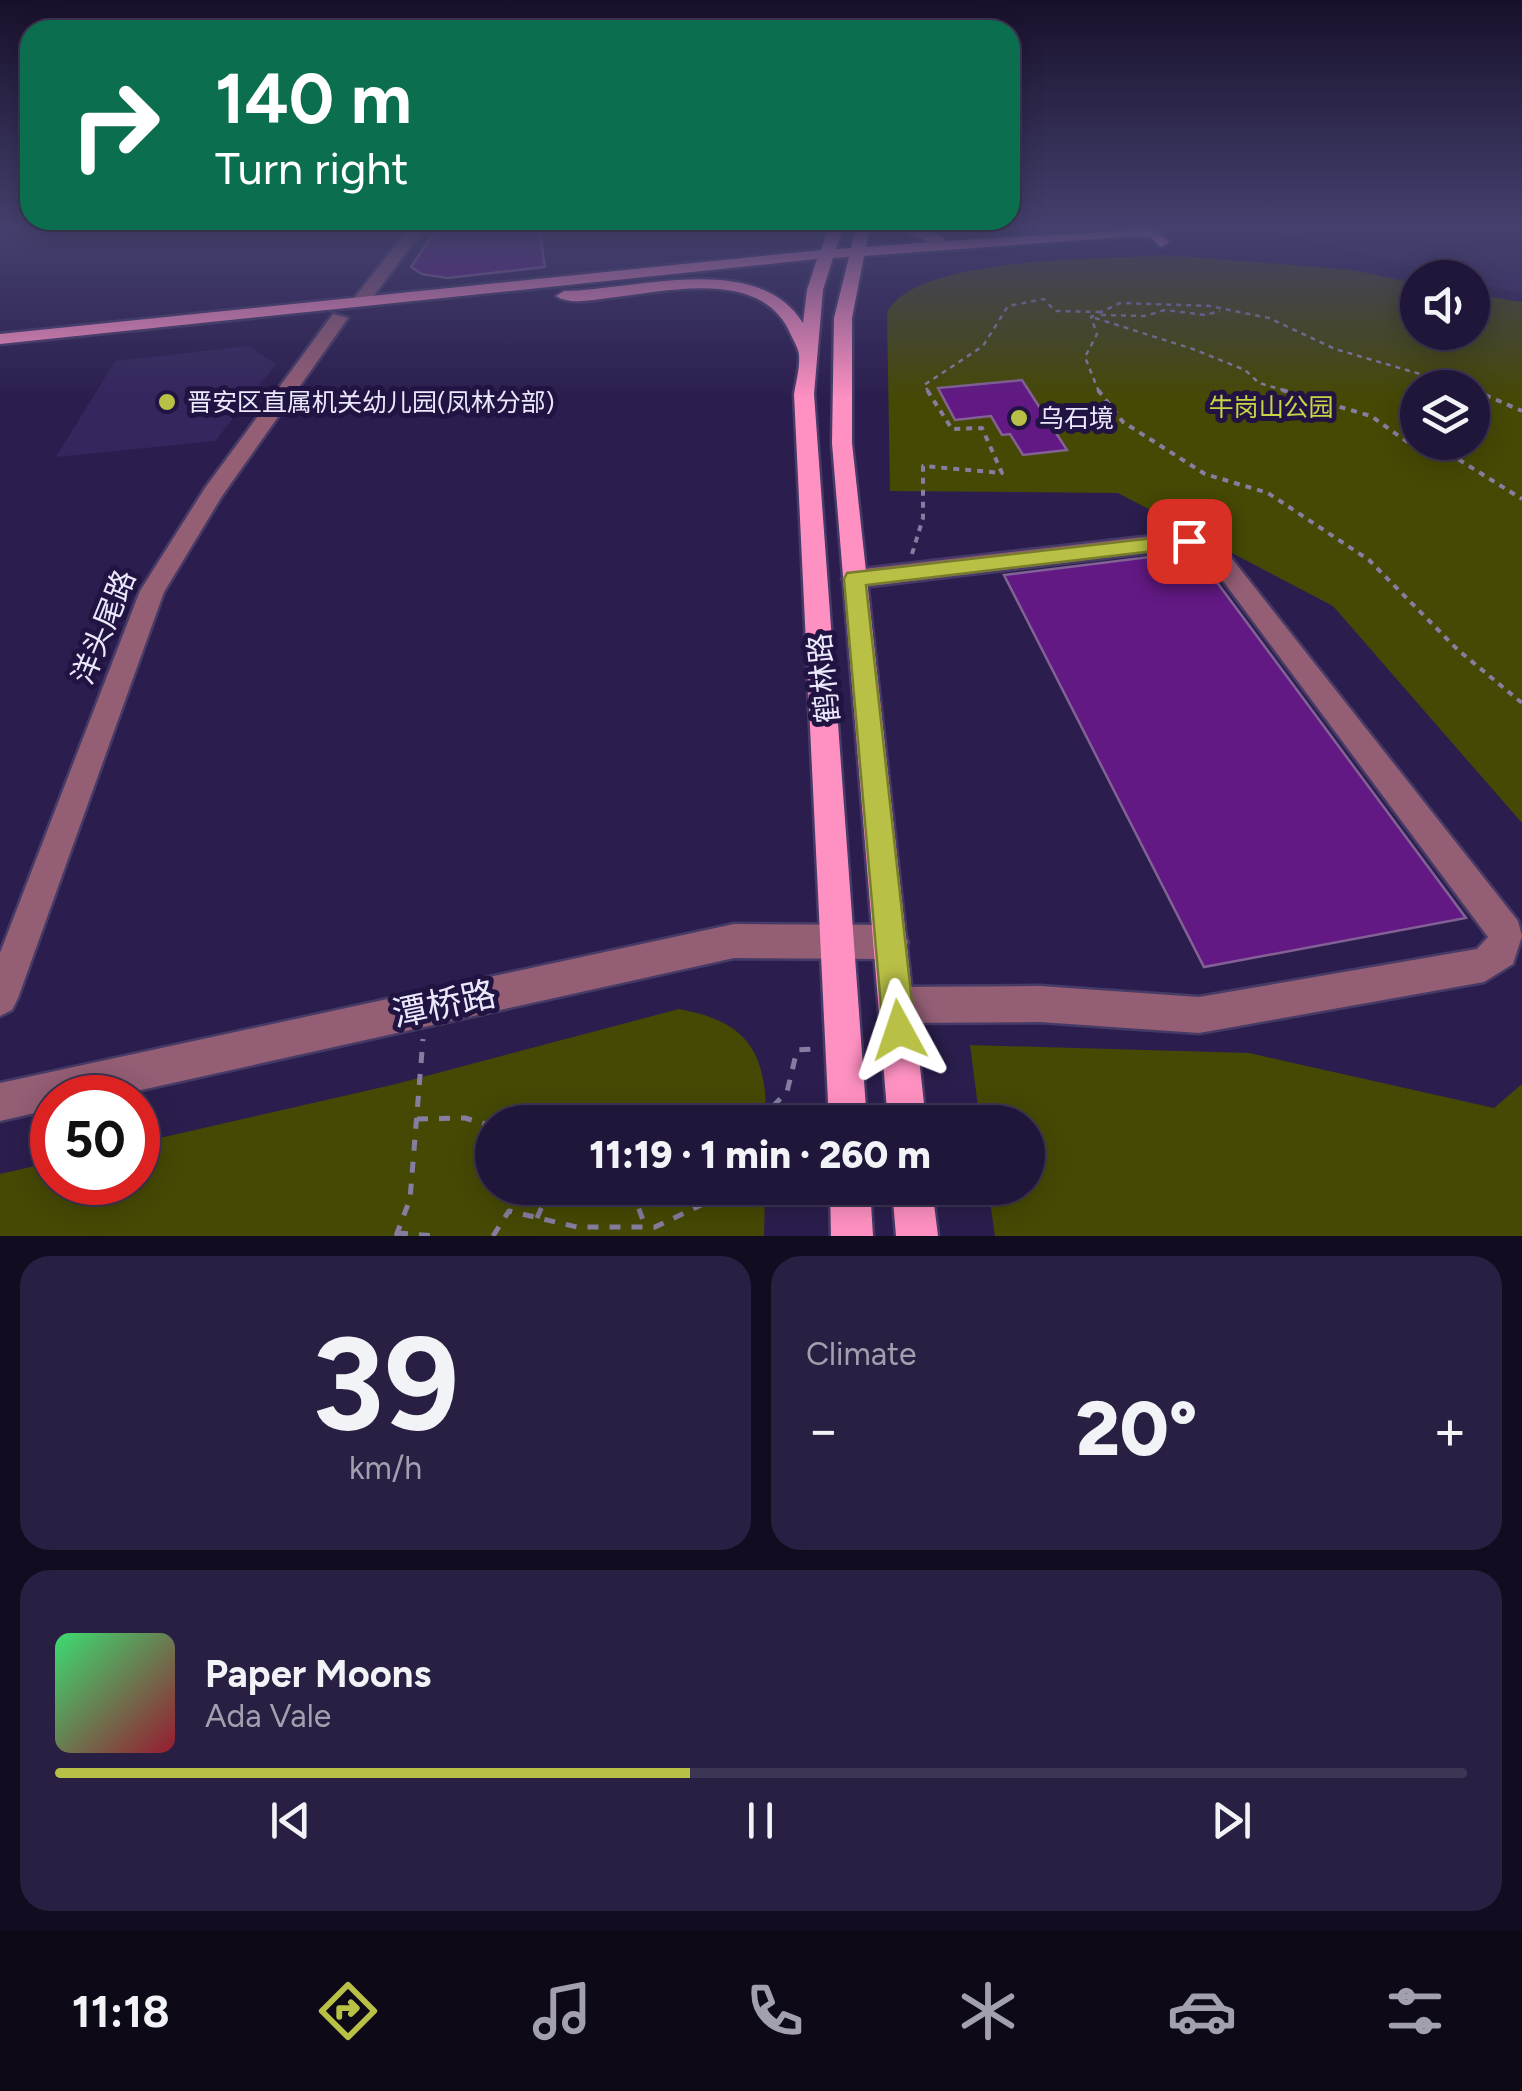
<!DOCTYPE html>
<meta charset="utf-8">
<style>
body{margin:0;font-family:Figtree,"Noto Sans SC",sans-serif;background:#281f42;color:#f1f3f6;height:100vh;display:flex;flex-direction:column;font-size:38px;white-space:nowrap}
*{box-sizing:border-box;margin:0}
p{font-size:32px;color:#a29faf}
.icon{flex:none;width:55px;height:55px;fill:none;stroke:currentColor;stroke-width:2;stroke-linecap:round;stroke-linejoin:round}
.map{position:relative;height:1236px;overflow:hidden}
.drawer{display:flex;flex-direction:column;gap:20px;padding:20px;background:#120c20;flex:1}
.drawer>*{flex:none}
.top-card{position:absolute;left:20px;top:20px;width:1000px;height:210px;border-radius:30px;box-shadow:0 5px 25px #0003,0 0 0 2px #3d3554;background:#0b6e4f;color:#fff;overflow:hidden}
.controls{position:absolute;left:1400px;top:260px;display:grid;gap:20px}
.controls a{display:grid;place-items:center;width:90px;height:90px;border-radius:50%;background:#20163a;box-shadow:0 5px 25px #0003,0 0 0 2px #3d3554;font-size:50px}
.speed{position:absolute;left:30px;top:1075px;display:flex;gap:20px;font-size:50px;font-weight:700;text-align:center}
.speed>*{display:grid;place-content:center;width:130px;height:130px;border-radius:50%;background:#20163a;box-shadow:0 5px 25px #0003,0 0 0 2px #3d3554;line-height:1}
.speed .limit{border:15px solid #d22;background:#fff;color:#111}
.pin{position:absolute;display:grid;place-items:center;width:85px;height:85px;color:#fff;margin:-42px;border-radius:20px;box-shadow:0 5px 15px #0006}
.me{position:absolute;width:110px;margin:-55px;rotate:355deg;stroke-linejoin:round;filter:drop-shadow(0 0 8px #0008)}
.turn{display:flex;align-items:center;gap:35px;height:210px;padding:0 30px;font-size:45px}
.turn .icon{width:130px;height:130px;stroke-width:2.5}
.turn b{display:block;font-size:70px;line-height:85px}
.big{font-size:75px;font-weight:800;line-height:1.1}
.drawer .card{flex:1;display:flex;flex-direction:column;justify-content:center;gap:15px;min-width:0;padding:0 35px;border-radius:30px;background:#281f42}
.drawer .dial{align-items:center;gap:0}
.dial b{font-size:130px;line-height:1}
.song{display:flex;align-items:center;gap:30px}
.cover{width:120px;height:120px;border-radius:15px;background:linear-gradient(135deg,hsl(140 70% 55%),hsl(350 70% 35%))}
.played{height:10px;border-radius:5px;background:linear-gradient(90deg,#b9c046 45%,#3d3554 45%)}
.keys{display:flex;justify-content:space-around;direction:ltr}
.heat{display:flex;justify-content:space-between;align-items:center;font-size:55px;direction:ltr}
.drawer .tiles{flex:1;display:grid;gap:20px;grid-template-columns:1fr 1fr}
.card:last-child{grid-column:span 2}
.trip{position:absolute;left:475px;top:1105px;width:570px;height:100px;border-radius:50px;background:#20163a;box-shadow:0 5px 25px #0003,0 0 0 2px #3d3554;font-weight:800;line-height:100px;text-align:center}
.tabs{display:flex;height:160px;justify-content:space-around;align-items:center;background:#0d0917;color:#a29faf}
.tabs .icon{width:70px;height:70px}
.tabs .on{color:#b9c046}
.tabs b{font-size:45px;color:#f1f3f6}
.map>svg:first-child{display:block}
.built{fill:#35265d}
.green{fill:#464904;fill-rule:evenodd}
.building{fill:#621983;stroke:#826294;stroke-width:2.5}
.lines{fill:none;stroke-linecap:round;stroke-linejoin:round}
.minor-casing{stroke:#463a66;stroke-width:5}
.major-casing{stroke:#463a66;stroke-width:5}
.path-far2{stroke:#867ea0;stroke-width:2.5;stroke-dasharray:5 5;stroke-linecap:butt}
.path-far1{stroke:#867ea0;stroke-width:4;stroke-dasharray:6 6;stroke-linecap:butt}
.path{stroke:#867ea0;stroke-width:5;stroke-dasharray:11 11;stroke-linecap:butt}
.minor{fill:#945e75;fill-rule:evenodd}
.major{fill:#ff91c2;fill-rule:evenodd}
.route{fill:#b9c046;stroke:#787d2e;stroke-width:2.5}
.poi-dot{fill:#b9c046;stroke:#221442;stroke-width:4}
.labels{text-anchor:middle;stroke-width:10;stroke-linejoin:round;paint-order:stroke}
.far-poi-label{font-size:25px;fill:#ebe8fb;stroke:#221442;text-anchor:start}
.far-park-label{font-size:25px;fill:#cad247;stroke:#221442}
.street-label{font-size:30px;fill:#ebe8fb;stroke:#221442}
.near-street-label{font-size:35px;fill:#ebe8fb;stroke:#221442}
</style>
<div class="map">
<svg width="1522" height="1236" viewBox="0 0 1522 1236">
<rect width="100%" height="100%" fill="#2b1e4e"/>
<path class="built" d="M1256 227H1522V294L1473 282 1472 278 1455 277Z
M248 346 276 364 215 441 56 457 115 361Z"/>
<path class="green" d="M1167 255 1353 270 1417 284 1418 332H1472L1473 294 1522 302V823L1333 606 1118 493 890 491 887 313C914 255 1107 260 1167 255ZM1418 388H1472V442H1418Z
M679 1009C750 1022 767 1054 766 1122H492V1188H765L764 1236H0V1174L52 1162V1182H138V1143L396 1084Z
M970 1045 1249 1053 1494 1108 1522 1084V1236H995L988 1188H1028V1122H980Z"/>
<path class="building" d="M438 227H539L545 267 447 278 422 274 411 267Z
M1022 380 1067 450 1023 455 1010 434 1002 435 991 416 955 420 938 388Z
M1182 553 1202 562 1466 918 1204 967 1004 575Z"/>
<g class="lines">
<defs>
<path id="minor" d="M410 227H425L367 305H355V297Z
M333 314 348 318 222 496 164 592 18 998 12 1010 0 1016V953L140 591 205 488Z
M1178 533 1207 538 1225 550 1518 921 1522 936 1513 964 1484 982 1199 1033 1040 1022 897 1023 885 1017 879 1005 885 993 897 987 1040 986 1199 997 1477 949 1488 937 1209 562 1193 551 1178 549 854 588 842 579 854 570Z
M734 924 891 925 903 930 908 942 903 954 891 959 734 958 105 1098H52V1109L0 1121V1083Z"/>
<path id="major" d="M829 227H843L836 249 851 248 856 227H870L866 247 930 242 892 227H915L943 237 945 241 1154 229 1169 242 1161 247 1150 237H1123L864 256 852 318V443L926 1122H888L832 443 834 318 849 257 833 258 823 290 814 394 867 1122H829L794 394C796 382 800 368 799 355 799 350 794 341 791 335 762 266 665 292 608 298 592 300 569 305 556 296L564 291C635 290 757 250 803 323L807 290 817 259 0 344V334L821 250Z
M830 1188H870L873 1236H831Z
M892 1188H932L938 1236H896Z"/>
</defs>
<use href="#minor" class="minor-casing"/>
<use href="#major" class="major-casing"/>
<path class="path-far2" d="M1101 315 1145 316 1165 310 1205 315 1220 311
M1095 318 1193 349 1245 370 1259 383 1290 392
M1472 389 1479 392
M929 392 924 385 983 346 1008 306 1044 299 1055 311 1102 312
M1099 392 1085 357 1097 334 1091 317 1120 303 1210 306 1269 318 1335 349 1468 388"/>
<path class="path-far1" d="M1098 390 1123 422 1205 474 1268 493 1369 560 1458 650 1522 703
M1282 390 1371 416 1409 443 1453 456 1522 499
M1474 390 1522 411
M912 554 923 518V466L1002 473 982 428 952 429 927 390"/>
<path class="path" d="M417 1119 465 1118 492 1126
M757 1122 787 1092 797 1050 814 1049
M631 1188 646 1228
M537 1218 550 1188
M397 1233 436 1236
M396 1236 410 1199 423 1039
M493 1236 509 1211 577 1227H655L724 1194 727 1188"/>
<use href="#minor" class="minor"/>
<use href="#major" class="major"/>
</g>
<linearGradient id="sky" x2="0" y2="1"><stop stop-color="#18102b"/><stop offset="0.57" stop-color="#44416e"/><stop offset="1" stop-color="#44416e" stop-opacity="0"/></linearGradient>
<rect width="1522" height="400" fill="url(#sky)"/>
<path class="route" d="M1189 534 1199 541 1196 546 866 585 915 1030 911 1042 899 1046 887 1042 883 1030 844 579 847 573Z"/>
<g class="poi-dot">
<circle cx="167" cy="402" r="10"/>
<circle cx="1019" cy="418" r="10"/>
</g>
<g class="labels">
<g class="far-poi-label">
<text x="187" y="411">晋安区直属机关幼儿园(凤林分部)</text>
<text x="1039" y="427">乌石境</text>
</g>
<g class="far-park-label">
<text x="1271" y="416">牛岗山公园</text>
</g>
<g class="street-label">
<text transform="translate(104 627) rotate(-68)" y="10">洋头尾路</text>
<text transform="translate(824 678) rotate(-96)" y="10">鹤林路</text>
</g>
<g class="near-street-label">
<text transform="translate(444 1004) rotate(-12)" y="12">潭桥路</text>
</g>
</g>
</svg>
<div class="controls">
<a><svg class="icon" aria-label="sound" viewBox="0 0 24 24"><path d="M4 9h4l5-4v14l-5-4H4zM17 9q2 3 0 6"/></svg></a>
<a><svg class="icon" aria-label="layers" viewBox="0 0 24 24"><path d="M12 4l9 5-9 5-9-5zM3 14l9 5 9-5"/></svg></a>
</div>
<div class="speed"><div class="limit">50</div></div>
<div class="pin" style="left:1189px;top:541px;background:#d93025"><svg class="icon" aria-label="arrive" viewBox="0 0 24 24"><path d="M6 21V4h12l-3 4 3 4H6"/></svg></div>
<svg class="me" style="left:899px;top:1030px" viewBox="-20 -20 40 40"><path d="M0-17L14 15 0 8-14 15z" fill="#b9c046" stroke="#fff" stroke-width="4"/></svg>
<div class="trip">11:19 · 1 min · 260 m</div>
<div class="top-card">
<div class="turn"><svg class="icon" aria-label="right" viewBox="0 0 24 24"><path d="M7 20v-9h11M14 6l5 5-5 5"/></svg><div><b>140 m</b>Turn right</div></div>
</div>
</div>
<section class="drawer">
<div class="tiles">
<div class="card dial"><b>39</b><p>km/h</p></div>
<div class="card"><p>Climate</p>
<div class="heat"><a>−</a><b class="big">20°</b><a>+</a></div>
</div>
<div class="card">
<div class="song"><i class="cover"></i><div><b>Paper Moons</b><p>Ada Vale</p></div></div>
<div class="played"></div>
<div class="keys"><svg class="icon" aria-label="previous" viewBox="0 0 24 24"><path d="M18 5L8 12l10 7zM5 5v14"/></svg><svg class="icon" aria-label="pause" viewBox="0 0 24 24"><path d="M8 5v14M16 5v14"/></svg><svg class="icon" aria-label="next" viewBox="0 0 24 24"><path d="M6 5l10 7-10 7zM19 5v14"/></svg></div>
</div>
</div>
</section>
<nav class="tabs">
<b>11:18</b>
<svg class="icon on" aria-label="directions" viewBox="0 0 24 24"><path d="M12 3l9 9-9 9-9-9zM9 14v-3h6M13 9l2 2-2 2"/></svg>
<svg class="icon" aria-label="music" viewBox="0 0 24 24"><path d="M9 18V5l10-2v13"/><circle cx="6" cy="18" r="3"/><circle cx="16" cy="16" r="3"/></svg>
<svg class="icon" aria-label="phone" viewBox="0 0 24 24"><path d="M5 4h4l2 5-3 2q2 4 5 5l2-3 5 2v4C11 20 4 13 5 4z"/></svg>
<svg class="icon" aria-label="climate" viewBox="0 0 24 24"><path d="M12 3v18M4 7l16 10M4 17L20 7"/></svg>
<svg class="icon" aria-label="car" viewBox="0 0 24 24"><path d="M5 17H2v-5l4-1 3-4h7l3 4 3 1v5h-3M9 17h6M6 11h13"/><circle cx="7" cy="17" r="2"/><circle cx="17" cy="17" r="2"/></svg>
<svg class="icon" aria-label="filters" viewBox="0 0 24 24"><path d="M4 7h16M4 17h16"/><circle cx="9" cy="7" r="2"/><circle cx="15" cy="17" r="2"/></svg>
</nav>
